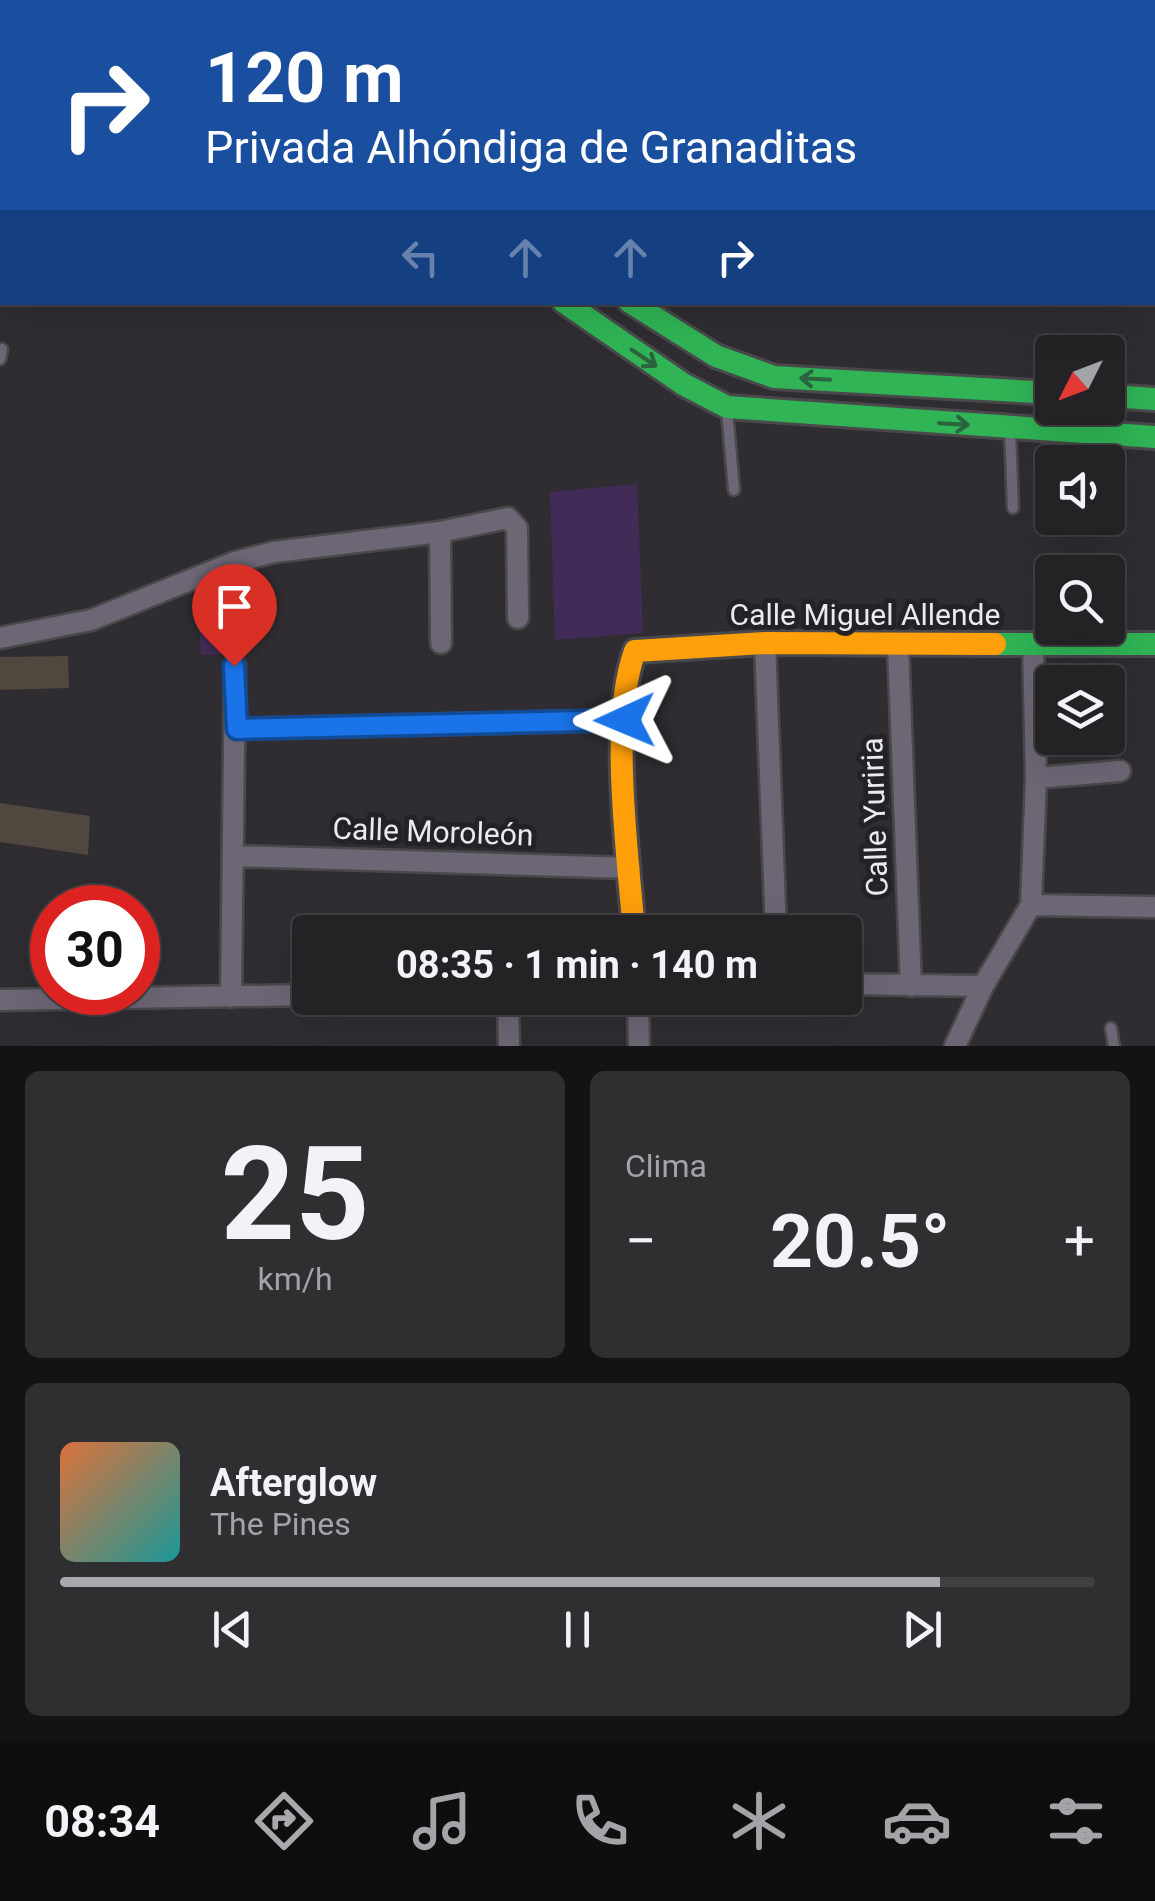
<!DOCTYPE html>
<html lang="es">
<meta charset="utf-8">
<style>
body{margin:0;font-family:Roboto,sans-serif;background:#2f2f32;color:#f1f3f6;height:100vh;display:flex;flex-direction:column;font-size:38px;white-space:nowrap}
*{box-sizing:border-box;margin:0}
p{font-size:32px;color:#a3a4a7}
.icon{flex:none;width:55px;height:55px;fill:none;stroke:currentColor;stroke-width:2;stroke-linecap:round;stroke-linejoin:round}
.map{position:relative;height:1046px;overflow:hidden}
.sheet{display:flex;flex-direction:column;gap:25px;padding:25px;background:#131314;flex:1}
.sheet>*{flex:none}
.hud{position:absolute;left:0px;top:0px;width:1155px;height:305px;box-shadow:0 10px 40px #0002,0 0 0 2px #403f42;background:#1a4fa0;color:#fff;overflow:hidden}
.needle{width:65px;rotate:228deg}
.tools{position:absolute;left:1035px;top:335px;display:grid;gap:20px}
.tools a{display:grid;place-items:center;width:90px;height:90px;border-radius:10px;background:#232225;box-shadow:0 10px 40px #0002,0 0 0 2px #403f42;font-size:50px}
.speed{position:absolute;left:30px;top:885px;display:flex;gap:20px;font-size:50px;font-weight:700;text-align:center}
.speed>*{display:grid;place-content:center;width:130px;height:130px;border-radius:50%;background:#232225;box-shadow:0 10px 40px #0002,0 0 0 2px #403f42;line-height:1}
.speed .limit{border:15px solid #d22;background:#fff;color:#111}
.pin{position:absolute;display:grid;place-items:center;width:85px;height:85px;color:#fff;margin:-102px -42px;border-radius:50% 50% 50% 0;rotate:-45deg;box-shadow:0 0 10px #0007}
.pin .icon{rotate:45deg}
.me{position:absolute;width:110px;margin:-55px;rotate:269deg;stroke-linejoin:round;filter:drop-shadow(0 0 8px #0008)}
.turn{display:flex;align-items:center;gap:35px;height:210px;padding:0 40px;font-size:45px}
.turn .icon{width:130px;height:130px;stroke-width:2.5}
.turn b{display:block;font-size:70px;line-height:85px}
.lanes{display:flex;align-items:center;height:95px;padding:0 40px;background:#0003;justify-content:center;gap:50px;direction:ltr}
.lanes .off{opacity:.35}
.big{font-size:75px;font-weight:700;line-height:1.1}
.sheet .tile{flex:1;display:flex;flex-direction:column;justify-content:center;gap:15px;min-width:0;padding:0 35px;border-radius:15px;background:#2f2f32}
.sheet .dial{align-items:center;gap:0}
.dial b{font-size:130px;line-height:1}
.song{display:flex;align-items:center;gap:30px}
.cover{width:120px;height:120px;border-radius:15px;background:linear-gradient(135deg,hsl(20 70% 55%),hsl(180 70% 35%))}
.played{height:10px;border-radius:5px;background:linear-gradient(90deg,#aaa8ac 85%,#403f42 85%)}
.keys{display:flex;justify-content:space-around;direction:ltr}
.heat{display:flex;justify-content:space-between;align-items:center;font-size:55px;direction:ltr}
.sheet .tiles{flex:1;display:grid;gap:25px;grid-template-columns:1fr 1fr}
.tile:last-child{grid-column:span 2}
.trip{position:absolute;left:292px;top:915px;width:570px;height:100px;border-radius:10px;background:#232225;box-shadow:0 10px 40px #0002,0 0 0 2px #403f42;font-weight:700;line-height:100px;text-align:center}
.dock{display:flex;height:160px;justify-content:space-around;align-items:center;background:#0e0e0f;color:#a3a4a7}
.dock .icon{width:70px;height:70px}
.dock .current{color:#aaa8ac}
.dock b{font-size:45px;color:#f1f3f6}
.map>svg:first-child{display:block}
.green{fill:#422c57}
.building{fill:#50473e}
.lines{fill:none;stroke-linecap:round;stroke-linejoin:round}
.lane-casing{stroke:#49484b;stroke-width:15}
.street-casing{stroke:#49484b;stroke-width:25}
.fast-casing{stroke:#49484b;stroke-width:28}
.slow-casing{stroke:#49484b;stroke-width:28}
.lane{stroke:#6d6775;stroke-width:10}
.street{stroke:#6d6775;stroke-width:20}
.fast{stroke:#30b455;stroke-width:22}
.slow{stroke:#ff9f0a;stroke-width:22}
.oneway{stroke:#2a633d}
.route-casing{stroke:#114b97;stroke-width:25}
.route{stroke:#1a73e8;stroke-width:18}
.labels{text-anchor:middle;stroke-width:10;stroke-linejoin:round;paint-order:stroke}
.street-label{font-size:30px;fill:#eceaef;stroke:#252129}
</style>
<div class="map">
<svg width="1155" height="1046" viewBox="0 0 1155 1046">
<rect width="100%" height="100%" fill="#2f2d31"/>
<path class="green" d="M637 484 643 633 555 640 550 492Z
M244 585 240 654 201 655 197 597Z"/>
<path class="building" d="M68 656 69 688 0 690V657Z
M0 803 90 816 88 855 0 842Z"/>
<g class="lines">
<defs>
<path id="lane" d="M0 359 2 349
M727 411 734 490
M1010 429 1013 508
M1111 1028 1114 1046"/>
<path id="street" d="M917 0 918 2
M958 2 962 0
M1152 87 1155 86
M440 532 441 643
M0 638 91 620 235 562 274 552 440 532 508 518 517 528 518 618
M765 643 776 932
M898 645 911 986
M237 729 625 720
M1036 778 1120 771
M234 856 630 868
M1031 905 1153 907
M845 984 983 986
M231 997 235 666
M508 998 509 1046
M638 998 639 1046
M0 1000 310 995
M955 1046 983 986 1031 905 1036 778 1033 645"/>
<path id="fast" d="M190 0 196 2
M4 2 5 0
M0 17H2
M564 302 683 384 727 407 1155 437
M630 302 716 356 774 377 1052 393
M1108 396 1155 399
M995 644H1155"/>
<path id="slow" d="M0 72 2 70
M634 932C628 855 609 721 635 651L765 643 995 644"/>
</defs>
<use href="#lane" class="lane-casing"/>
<use href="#street" class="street-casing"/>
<use href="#fast" class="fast-casing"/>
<use href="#slow" class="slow-casing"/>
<use href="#lane" class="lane"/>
<use href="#street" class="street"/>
<use href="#fast" class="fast"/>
<use href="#slow" class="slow"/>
</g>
<defs><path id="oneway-shaft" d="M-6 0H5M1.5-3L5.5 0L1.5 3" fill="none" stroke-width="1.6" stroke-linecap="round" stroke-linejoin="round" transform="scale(2.5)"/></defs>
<g class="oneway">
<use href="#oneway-shaft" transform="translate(644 358) rotate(34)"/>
<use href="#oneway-shaft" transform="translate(815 379) rotate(-177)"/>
<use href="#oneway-shaft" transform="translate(954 424) rotate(3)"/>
</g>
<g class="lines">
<defs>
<path id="route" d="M234 666 237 729 625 720"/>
</defs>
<use href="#route" class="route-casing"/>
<use href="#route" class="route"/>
</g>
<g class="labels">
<g class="street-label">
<text x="865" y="625">Calle Miguel Allende</text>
<text transform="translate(875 817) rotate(-92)" y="10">Calle Yuriria</text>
<text transform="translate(433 832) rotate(2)" y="10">Calle Moroleón</text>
</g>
</g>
</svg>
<div class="tools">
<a><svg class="needle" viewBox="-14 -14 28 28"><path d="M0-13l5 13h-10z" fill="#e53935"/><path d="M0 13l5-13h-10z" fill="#a3a4a7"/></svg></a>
<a><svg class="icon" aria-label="sound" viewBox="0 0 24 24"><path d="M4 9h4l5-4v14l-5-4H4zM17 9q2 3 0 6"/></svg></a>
<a><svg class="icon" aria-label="search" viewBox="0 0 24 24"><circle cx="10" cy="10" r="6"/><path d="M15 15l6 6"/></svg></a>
<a><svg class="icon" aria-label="layers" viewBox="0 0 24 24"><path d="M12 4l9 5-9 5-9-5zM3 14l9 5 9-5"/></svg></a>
</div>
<div class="speed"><div class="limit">30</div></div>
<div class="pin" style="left:234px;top:666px;background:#d93025"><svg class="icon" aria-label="arrive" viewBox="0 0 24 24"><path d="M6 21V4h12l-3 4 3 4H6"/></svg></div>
<svg class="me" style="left:625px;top:720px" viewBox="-20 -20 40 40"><path d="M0-17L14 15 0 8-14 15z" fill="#1a73e8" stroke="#fff" stroke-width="4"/></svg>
<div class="trip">08:35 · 1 min · 140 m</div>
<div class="hud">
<div class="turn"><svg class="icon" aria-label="right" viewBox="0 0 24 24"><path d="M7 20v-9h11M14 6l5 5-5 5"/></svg><div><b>120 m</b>Privada Alhóndiga de Granaditas</div></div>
<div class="lanes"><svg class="icon off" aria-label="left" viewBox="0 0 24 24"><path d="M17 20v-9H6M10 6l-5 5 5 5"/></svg><svg class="icon off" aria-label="ahead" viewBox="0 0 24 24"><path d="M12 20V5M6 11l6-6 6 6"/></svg><svg class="icon off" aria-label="ahead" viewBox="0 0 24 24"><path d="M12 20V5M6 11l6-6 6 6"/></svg><svg class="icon" aria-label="right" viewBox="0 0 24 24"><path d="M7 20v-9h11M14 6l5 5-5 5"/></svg></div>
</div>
</div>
<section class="sheet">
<div class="tiles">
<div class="tile dial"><b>25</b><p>km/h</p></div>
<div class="tile"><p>Clima</p>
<div class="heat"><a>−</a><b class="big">20.5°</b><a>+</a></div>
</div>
<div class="tile">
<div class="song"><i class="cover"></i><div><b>Afterglow</b><p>The Pines</p></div></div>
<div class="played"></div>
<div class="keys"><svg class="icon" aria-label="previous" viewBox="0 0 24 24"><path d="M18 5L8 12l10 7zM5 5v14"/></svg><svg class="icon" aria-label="pause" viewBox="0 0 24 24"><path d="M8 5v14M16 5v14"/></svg><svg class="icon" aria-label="next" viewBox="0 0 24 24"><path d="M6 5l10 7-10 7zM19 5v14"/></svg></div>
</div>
</div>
</section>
<nav class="dock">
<b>08:34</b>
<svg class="icon current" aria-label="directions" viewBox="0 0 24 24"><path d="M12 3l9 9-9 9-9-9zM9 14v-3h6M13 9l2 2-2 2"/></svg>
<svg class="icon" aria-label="music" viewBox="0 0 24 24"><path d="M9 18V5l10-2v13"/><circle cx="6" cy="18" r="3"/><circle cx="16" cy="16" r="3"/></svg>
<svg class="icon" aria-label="phone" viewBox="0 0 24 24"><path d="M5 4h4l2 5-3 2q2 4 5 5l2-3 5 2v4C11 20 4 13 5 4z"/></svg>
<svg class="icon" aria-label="climate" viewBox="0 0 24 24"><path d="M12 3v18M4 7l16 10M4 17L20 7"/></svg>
<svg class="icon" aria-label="car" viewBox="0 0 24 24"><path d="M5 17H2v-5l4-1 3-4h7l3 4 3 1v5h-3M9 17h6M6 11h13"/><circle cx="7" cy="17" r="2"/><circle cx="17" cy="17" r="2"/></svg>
<svg class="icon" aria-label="filters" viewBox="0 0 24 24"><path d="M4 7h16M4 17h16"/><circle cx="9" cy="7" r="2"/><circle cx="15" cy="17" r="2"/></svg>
</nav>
